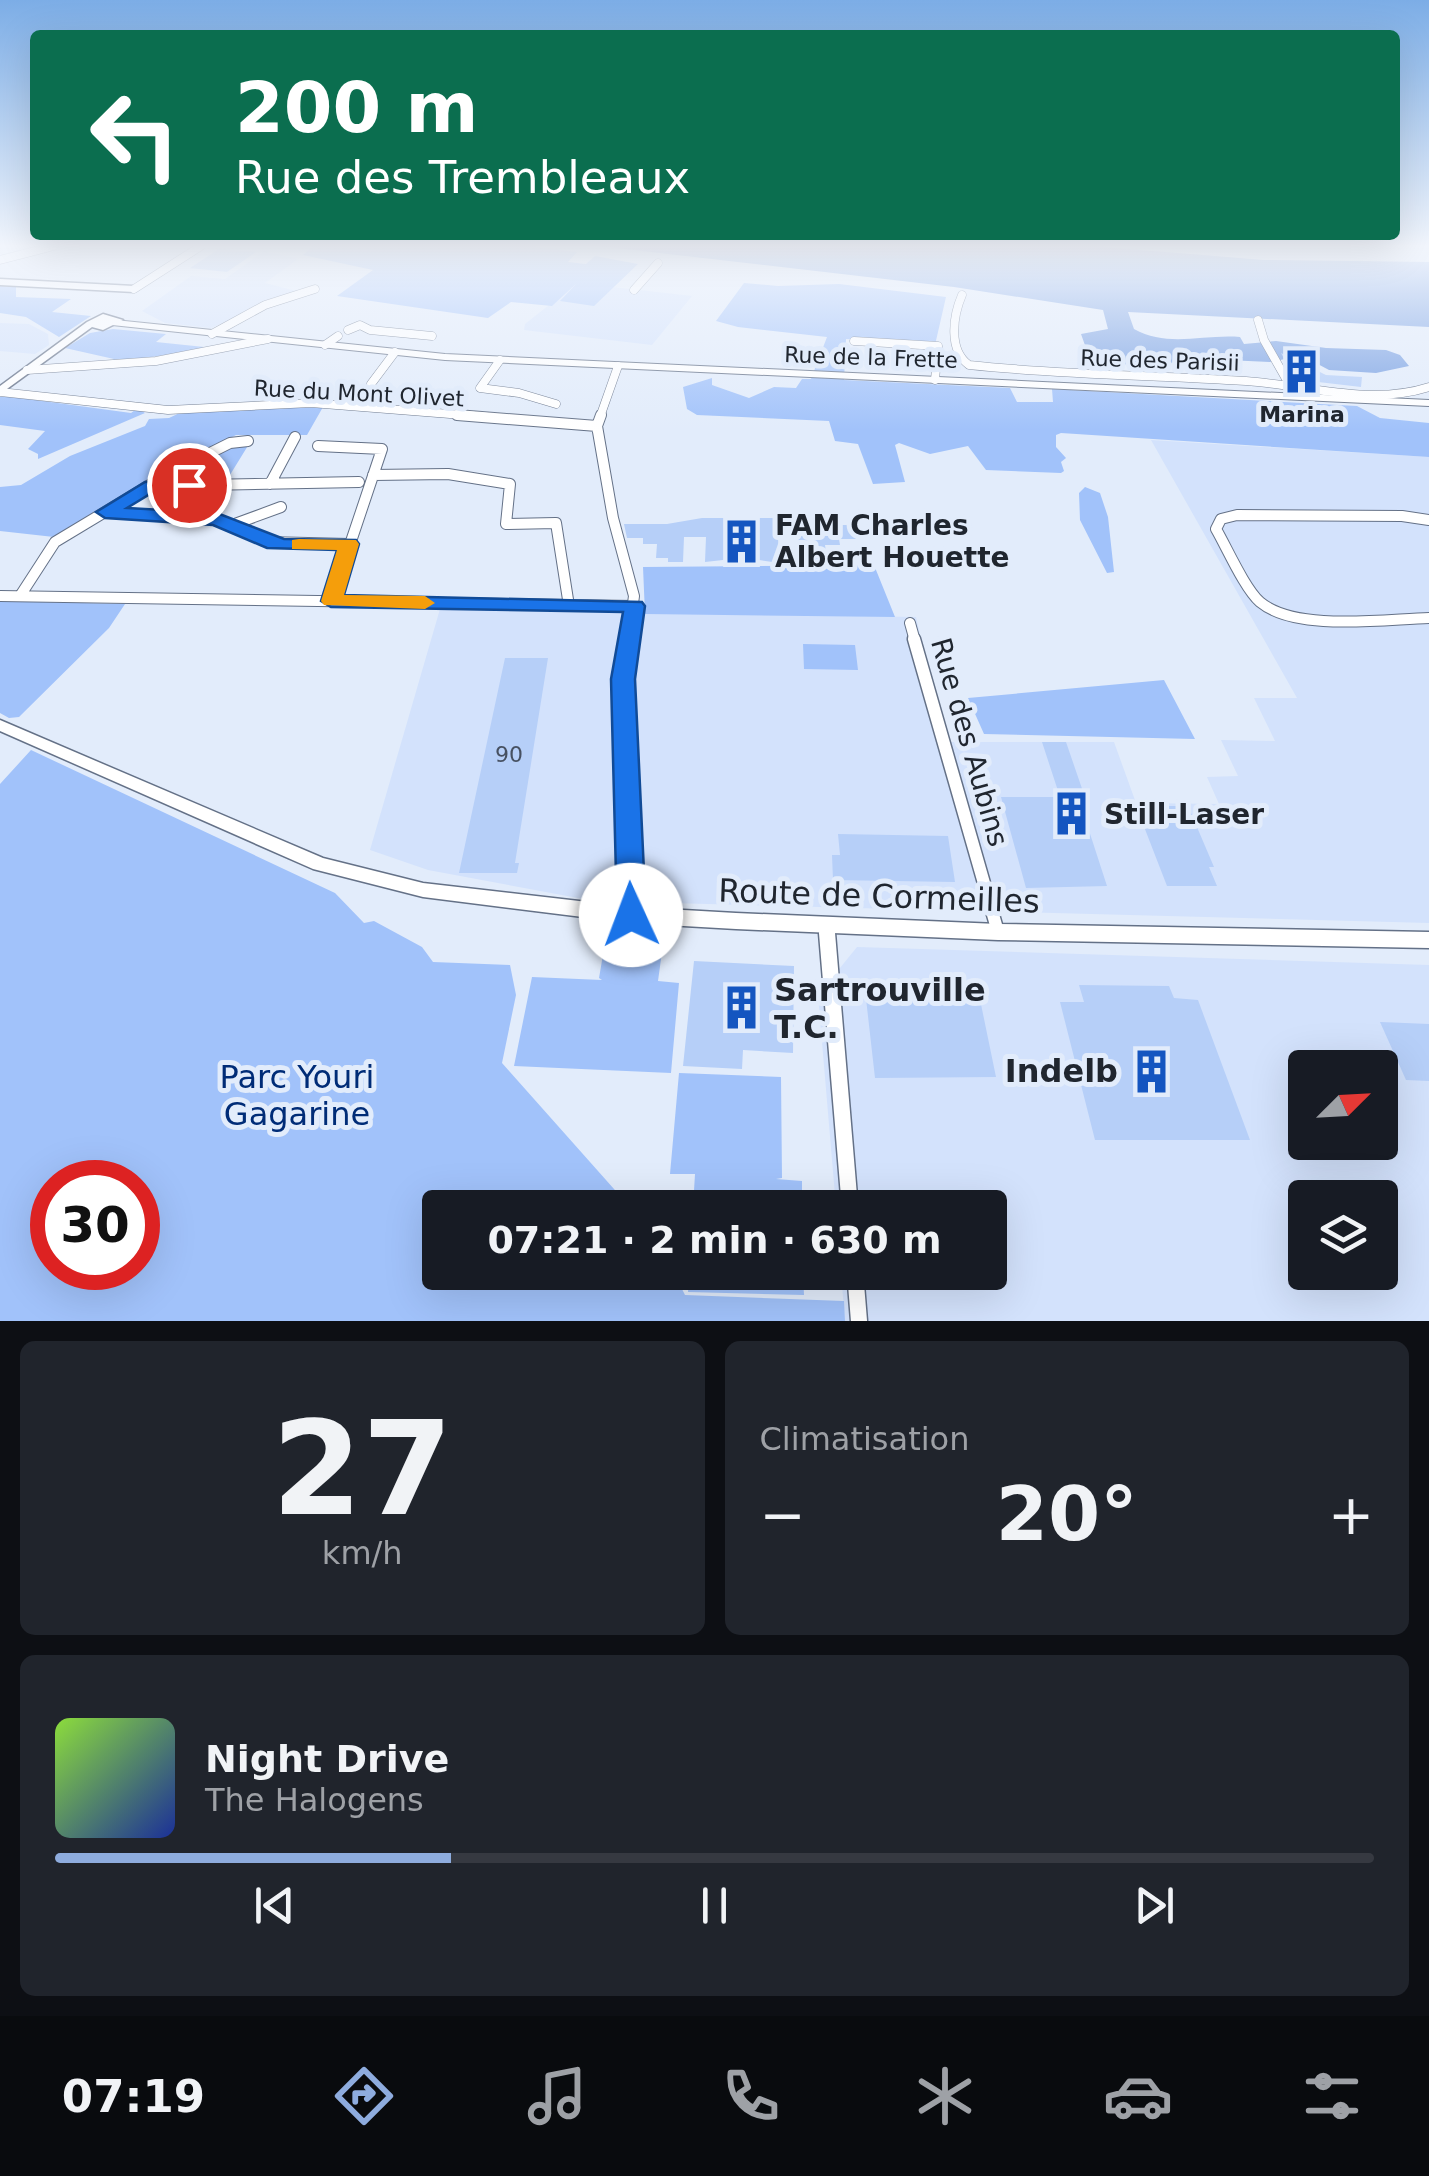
<!DOCTYPE html>
<html lang="fr">
<meta charset="utf-8">
<style>
body{margin:0;font-family:"DejaVu Sans",sans-serif;background:#20242c;color:#f1f3f6;height:100vh;display:flex;flex-direction:column;font-size:38px;white-space:nowrap}
*{box-sizing:border-box;margin:0}
p{font-size:32px;color:#9ea1a6}
.icon{flex:none;width:55px;height:55px;fill:none;stroke:currentColor;stroke-width:2;stroke-linecap:round;stroke-linejoin:round}
.map{position:relative;height:1321px;overflow:hidden}
.side{display:flex;flex-direction:column;gap:20px;padding:20px;background:#0d0f14;flex:1}
.side>*{flex:none}
.top-card{position:absolute;left:30px;top:30px;width:1370px;height:210px;border-radius:10px;box-shadow:0 10px 40px #0002;background:#0b6e4f;color:#fff;overflow:hidden}
.needle{width:65px;rotate:66deg}
.buttons{position:absolute;left:1288px;top:1050px;display:grid;gap:20px}
.buttons a{display:grid;place-items:center;width:110px;height:110px;border-radius:10px;background:#171b24;box-shadow:0 10px 40px #0002;font-size:50px}
.speed{position:absolute;left:30px;top:1160px;display:flex;gap:20px;font-size:50px;font-weight:700;text-align:center}
.speed>*{display:grid;place-content:center;width:130px;height:130px;border-radius:50%;background:#171b24;box-shadow:0 10px 40px #0002;line-height:1}
.speed .limit{border:15px solid #d22;background:#fff;color:#111}
.pin{position:absolute;display:grid;place-items:center;width:85px;height:85px;color:#fff;margin:-42px;border:5px solid #fff;border-radius:50%;box-shadow:0 2px 10px #0007}
.me{position:absolute;width:110px;margin:-55px;rotate:358deg;stroke-linejoin:round;filter:drop-shadow(0 0 8px #0008)}
.turn{display:flex;align-items:center;gap:35px;height:210px;padding:0 40px;font-size:45px}
.turn .icon{width:130px;height:130px;stroke-width:2.5}
.turn b{display:block;font-size:70px;line-height:85px}
.big{font-size:75px;font-weight:600;line-height:1.1}
.side .card{flex:1;display:flex;flex-direction:column;justify-content:center;gap:15px;min-width:0;padding:0 35px;border-radius:15px;background:#20242c}
.side .dial{align-items:center;gap:0}
.dial b{font-size:130px;line-height:1}
.song{display:flex;align-items:center;gap:30px}
.cover{width:120px;height:120px;border-radius:15px;background:linear-gradient(135deg,hsl(90 70% 55%),hsl(230 70% 35%))}
.played{height:10px;border-radius:5px;background:linear-gradient(90deg,#8eacde 30%,#363941 30%)}
.keys{display:flex;justify-content:space-around;direction:ltr}
.heat{display:flex;justify-content:space-between;align-items:center;font-size:55px;direction:ltr}
.side .tiles{flex:1;display:grid;gap:20px;grid-template-columns:1fr 1fr}
.card:last-child{grid-column:span 2}
.trip{position:absolute;left:422px;top:1190px;width:585px;height:100px;border-radius:10px;background:#171b24;box-shadow:0 10px 40px #0002;font-weight:600;line-height:100px;text-align:center}
.tab-bar{display:flex;height:160px;justify-content:space-around;align-items:center;background:#090b0e;color:#9ea1a6}
.tab-bar .icon{width:70px;height:70px}
.tab-bar .selected{color:#8eacde}
.tab-bar b{font-size:45px;color:#f1f3f6}
.map>svg:first-child{display:block}
.built{fill:#d3e2fc;fill-rule:evenodd}
.green{fill:#a1c2fa;fill-rule:evenodd}
.water{fill:#7ba2e3}
.building{fill:#b6cff8}
.lines{fill:none;stroke-linecap:round;stroke-linejoin:round}
.minor-far3-casing{stroke:#647187;stroke-width:9}
.minor-far2-casing{stroke:#647187;stroke-width:12}
.minor-far1-casing{stroke:#647187;stroke-width:15}
.minor-casing{stroke:#647187;stroke-width:19}
.tertiary-casing{stroke:#647187;stroke-width:2}
.secondary-casing{stroke:#647187;stroke-width:3}
.minor-far3{stroke:#fff;stroke-width:8}
.minor-far2{stroke:#fff;stroke-width:10}
.minor-far1{stroke:#fff;stroke-width:12}
.minor{stroke:#fff;stroke-width:16}
.tertiary{fill:#fff;fill-rule:evenodd}
.secondary{fill:#fff;fill-rule:evenodd}
.route{fill:#1a73e8;stroke:#114b97;stroke-width:2.5}
.slow{fill:#f59e0b}
.labels{text-anchor:middle;stroke-width:10;stroke-linejoin:round;paint-order:stroke}
.far-street-label{font-size:22px;fill:#20262f;stroke:#e2ecfb}
.far-poi-label{font-size:22px;font-weight:bold;fill:#20262f;stroke:#e2ecfb}
.number-label{font-size:22px;fill:#465061}
.poi-label{font-size:28px;font-weight:bold;fill:#20262f;stroke:#e2ecfb;text-anchor:start}
.street-label{font-size:28px;fill:#20262f;stroke:#e2ecfb}
.near-street-label{font-size:32px;fill:#20262f;stroke:#e2ecfb}
.near-poi-label{font-size:32px;font-weight:bold;fill:#20262f;stroke:#e2ecfb;text-anchor:start}
.near-park-label{font-size:32px;fill:#002c77;stroke:#e2ecfb}
</style>
<div class="map">
<svg width="1429" height="1321" viewBox="0 0 1429 1321">
<rect width="100%" height="100%" fill="#e2ecfb"/>
<path class="built" d="M264 251 298 259 265 283 296 291 211 328 165 323 142 311 191 276 225 279Z
M577 283 692 296 652 345 524 330 525 324Z
M0 323 29 324 48 334 49 345 35 354 0 351Z
M1151 440 1429 457V923L594 901 428 870 370 850 440 609 916 617 945 742H1114L1136 803 1219 804 1207 777 1238 776 1221 740 1275 741 1254 698H1297Z
M857 947 1429 965V1321H845L841 1273 990 1272V1208L836 1207 818 995ZM1305 1068H1380V1142H1305ZM1305 1198H1380V1272H1305Z"/>
<path class="green" d="M313 246H530L577 252 568 262 586 264 595 256 638 264 594 306 560 301 577 283 552 306 511 302 488 318 337 296 373 270 303 255Z
M744 283 778 286 839 284 946 297 935 345 846 339 844 380 1010 388 1017 402H1053L1052 389 1357 406 1380 418 1429 423V457L1061 433 1056 435V447L1066 458 1061 462 1064 471 1061 473 986 470 968 446 930 454 899 443 895 445 905 482 873 484 858 444 835 441 829 421 697 415 687 409 683 387 712 378V385L749 398 774 387 796 388 802 379H811L827 337 738 327 716 321Z
M0 286 16 287V297L71 299 52 312 91 316 59 337 26 317 0 313Z
M113 329 166 334 156 342 214 348 109 363 114 359 65 348 90 333Z
M6 396 131 413 138 408 145 413 38 459V454L28 449 45 431 0 425V397Z
M323 407 307 435H236L158 475 54 537 0 531V487L21 485 70 456 145 426 149 419 169 418 184 411Z
M249 444 225 483 173 481 171 478 236 446Z
M1085 487 1100 493 1108 517 1114 572 1107 573 1080 520 1079 493Z
M874 565 895 617 645 614 643 567Z
M0 601 125 604 109 628 19 717 9 718 0 713Z
M803 644 855 645 858 670 804 669Z
M1164 680 1195 739 984 734 968 698Z
M31 750 335 893 364 923 374 921 422 947 433 962 510 965 516 995 502 1063 630 1207 440 1208V1272L674 1273 685 1295 844 1301 845 1321H0V784ZM52 1182H138V1268H52Z
M604 949 662 952 658 981 679 983 671 1073 514 1066 532 977 602 980 599 978Z
M679 1073 781 1077 782 1178 776 1179 802 1181V1207H693L695 1174H670Z
M689 1273H803L804 1295 688 1292Z"/>
<path class="water" d="M599 246H1092L1264 260 1429 262V327L1128 312 1134 329C1168 348 1203 334 1240 337L1244 344 1276 341 1326 348 1386 350 1400 355 1409 366 1376 373 1329 370 1314 362 1290 358 1270 362 1183 358 1165 366 1117 364 1109 355 1087 351 1081 334 1108 329 1103 310 954 287Z"/>
<path class="building" d="M219 249 256 252 227 272 190 268Z
M1281 353 1326 375 1362 377 1361 387 1301 380 1294 377Z
M702 518H789L790 522 810 525H853L861 539H839L840 545H825L827 559H816V563H801L798 537H778L779 563 753 559V548H732V559L705 562 706 537H684L683 562H668V558H656L657 544H643V538H627L624 524H667Z
M505 658H548L515 863H519L517 873H459Z
M1042 742H1066L1089 809H1082L1107 886 1026 888 1001 797H1060Z
M1136 806H1188L1214 867H1209L1217 886H1167Z
M838 834 948 836 955 882 833 880 832 855H840Z
M694 961 794 966 793 1053 743 1050 742 1069 683 1066Z
M976 980 996 1077 875 1078 864 981Z
M1079 985 1169 986 1174 998 1198 1000 1250 1140H1095L1060 1002H1084Z
M1380 1022 1429 1024V1081L1406 1080Z"/>
<g class="lines">
<defs>
<path id="minor-far3" d="M0 260 54 246
M134 289 201 246
M634 290 658 263
M962 295C953 316 948 350 969 365 1061 375 1153 375 1246 381 1305 385 1371 406 1429 387
M1258 320 1264 340 1289 384
M348 330 360 325 370 330 432 336
M212 334 265 305 315 289
M854 341 938 346 935 380
M325 345 338 336
M500 360 480 388 519 393 556 404
M27 370 156 361 268 339
M371 384 395 352
M0 392 168 410 311 403 488 417
M600 417 618 366"/>
<path id="minor-far2" d="M457 415 597 426
M601 415 597 426 613 518 634 596 628 641
M318 446 382 449 331 601
M373 475 448 474 510 484 506 524 556 523 569 606
M270 484 295 437
M153 486 359 482
M105 512 217 519 267 542 349 544
M1429 520 1402 516 1237 515 1221 519 1216 529C1227 548 1245 589 1260 602 1296 632 1385 619 1429 618
M235 524 281 507
M0 596 634 606
M20 596 55 542 168 474 230 443 248 441
M910 623 915 641"/>
<path id="minor-far1" d="M628 639 623 679 631 915
M914 639 998 932
M826 925 827 935"/>
<path id="minor" d="M827 933 850 1208
M855 1272 859 1321"/>
<path id="tertiary" d="M115 320 445 354 1429 400V406L445 360 112 325 111 323Z"/>
<path id="secondary" d="M0 279 134 286 139 289 134 292 0 285Z
M103 314 123 320 103 330 92 327 0 394V386L87 322Z
M0 720 323 858 423 883 631 907 736 913 998 924 1429 932V948L998 940 736 929 631 923 423 897 313 869 0 731Z"/>
</defs>
<use href="#minor-far3" class="minor-far3-casing"/>
<use href="#minor-far2" class="minor-far2-casing"/>
<use href="#minor-far1" class="minor-far1-casing"/>
<use href="#minor" class="minor-casing"/>
<use href="#tertiary" class="tertiary-casing"/>
<use href="#secondary" class="secondary-casing"/>
<use href="#minor-far3" class="minor-far3"/>
<use href="#minor-far2" class="minor-far2"/>
<use href="#minor-far1" class="minor-far1"/>
<use href="#minor" class="minor"/>
<use href="#tertiary" class="tertiary"/>
<use href="#secondary" class="secondary"/>
</g>
<linearGradient id="sky" x2="0" y2="1"><stop stop-color="#7cade6"/><stop offset="0.57" stop-color="#f2f6fd"/><stop offset="1" stop-color="#f2f6fd" stop-opacity="0"/></linearGradient>
<rect width="1429" height="431" fill="url(#sky)"/>
<path class="route" d="M189 479 195 481V489L155 491 127 508 217 513 284 539 356 540 359 544 344 595 642 602 645 606 635 679 646 915 641 923 631 926 621 923 617 915 611 679 623 612 331 607 321 601 337 550 267 548 213 525 105 518 96 512 145 482Z"/>
<path class="slow" d="M299 539 356 540 359 544 344 595 425 596 435 603 425 609 324 605 321 601 337 550 292 549V540Z"/>
<defs>
<symbol id="building-bare" viewBox="-9 -9 18 18"><path d="M-4-6H4V6H1V3H-1V6H-4ZM-2.5-4.3h1.7v1.8h-1.7ZM.8-4.3h1.7v1.8H.8ZM-2.5-1h1.7V.8h-1.7ZM.8-1h1.7V.8H.8Z" fill="#1455c0" stroke="#e2ecfb" stroke-width="2.5" paint-order="stroke"/></symbol>
</defs>
<g fill-rule="evenodd">
<use href="#building-bare" x="1270" y="340" width="63" height="63"/>
<use href="#building-bare" x="710" y="510" width="63" height="63"/>
<use href="#building-bare" x="1040" y="782" width="63" height="63"/>
<use href="#building-bare" x="710" y="976" width="63" height="63"/>
<use href="#building-bare" x="1120" y="1040" width="63" height="63"/>
</g>
<g class="labels">
<g class="far-street-label">
<text transform="translate(871 357) rotate(2)" y="8">Rue de la Frette</text>
<text transform="translate(1160 360) rotate(2)" y="8">Rue des Parisii</text>
<text transform="translate(359 393) rotate(3)" y="8">Rue du Mont Olivet</text>
</g>
<g class="far-poi-label">
<text x="1302" y="422">Marina</text>
</g>
<g class="number-label">
<text x="509" y="762">90</text>
</g>
<g class="poi-label">
<text x="775" y="535">FAM Charles<tspan x="775" dy="32">Albert Houette</tspan></text>
<text x="1104" y="824">Still-Laser</text>
</g>
<g class="street-label">
<text transform="translate(970 742) rotate(74)" y="10">Rue des Aubins</text>
</g>
<g class="near-street-label">
<text transform="translate(879 896) rotate(2)" y="11">Route de Cormeilles</text>
</g>
<g class="near-poi-label">
<text x="774" y="1001">Sartrouville<tspan x="774" dy="37">T.C.</tspan></text>
<text x="1118" y="1082" text-anchor="end">Indelb</text>
</g>
<g class="near-park-label">
<text x="297" y="1088">Parc Youri<tspan x="297" dy="37">Gagarine</tspan></text>
</g>
</g>
</svg>
<div class="buttons">
<a><svg class="needle" viewBox="-14 -14 28 28"><path d="M0-13l5 13h-10z" fill="#e53935"/><path d="M0 13l5-13h-10z" fill="#9ea1a6"/></svg></a>
<a><svg class="icon" aria-label="layers" viewBox="0 0 24 24"><path d="M12 4l9 5-9 5-9-5zM3 14l9 5 9-5"/></svg></a>
</div>
<div class="speed"><div class="limit">30</div></div>
<div class="pin" style="left:189px;top:485px;background:#d93025"><svg class="icon" aria-label="arrive" viewBox="0 0 24 24"><path d="M6 21V4h12l-3 4 3 4H6"/></svg></div>
<svg class="me" style="left:631px;top:915px" viewBox="-20 -20 40 40"><circle r="19" fill="#fff"/><path d="M0-13L10 11 0 6-10 11z" fill="#1a73e8"/></svg>
<div class="trip">07:21 · 2 min · 630 m</div>
<div class="top-card">
<div class="turn"><svg class="icon" aria-label="left" viewBox="0 0 24 24"><path d="M17 20v-9H6M10 6l-5 5 5 5"/></svg><div><b>200 m</b>Rue des Trembleaux</div></div>
</div>
</div>
<section class="side">
<div class="tiles">
<div class="card dial"><b>27</b><p>km/h</p></div>
<div class="card"><p>Climatisation</p>
<div class="heat"><a>−</a><b class="big">20°</b><a>+</a></div>
</div>
<div class="card">
<div class="song"><i class="cover"></i><div><b>Night Drive</b><p>The Halogens</p></div></div>
<div class="played"></div>
<div class="keys"><svg class="icon" aria-label="previous" viewBox="0 0 24 24"><path d="M18 5L8 12l10 7zM5 5v14"/></svg><svg class="icon" aria-label="pause" viewBox="0 0 24 24"><path d="M8 5v14M16 5v14"/></svg><svg class="icon" aria-label="next" viewBox="0 0 24 24"><path d="M6 5l10 7-10 7zM19 5v14"/></svg></div>
</div>
</div>
</section>
<nav class="tab-bar">
<b>07:19</b>
<svg class="icon selected" aria-label="directions" viewBox="0 0 24 24"><path d="M12 3l9 9-9 9-9-9zM9 14v-3h6M13 9l2 2-2 2"/></svg>
<svg class="icon" aria-label="music" viewBox="0 0 24 24"><path d="M9 18V5l10-2v13"/><circle cx="6" cy="18" r="3"/><circle cx="16" cy="16" r="3"/></svg>
<svg class="icon" aria-label="phone" viewBox="0 0 24 24"><path d="M5 4h4l2 5-3 2q2 4 5 5l2-3 5 2v4C11 20 4 13 5 4z"/></svg>
<svg class="icon" aria-label="climate" viewBox="0 0 24 24"><path d="M12 3v18M4 7l16 10M4 17L20 7"/></svg>
<svg class="icon" aria-label="car" viewBox="0 0 24 24"><path d="M5 17H2v-5l4-1 3-4h7l3 4 3 1v5h-3M9 17h6M6 11h13"/><circle cx="7" cy="17" r="2"/><circle cx="17" cy="17" r="2"/></svg>
<svg class="icon" aria-label="filters" viewBox="0 0 24 24"><path d="M4 7h16M4 17h16"/><circle cx="9" cy="7" r="2"/><circle cx="15" cy="17" r="2"/></svg>
</nav>
